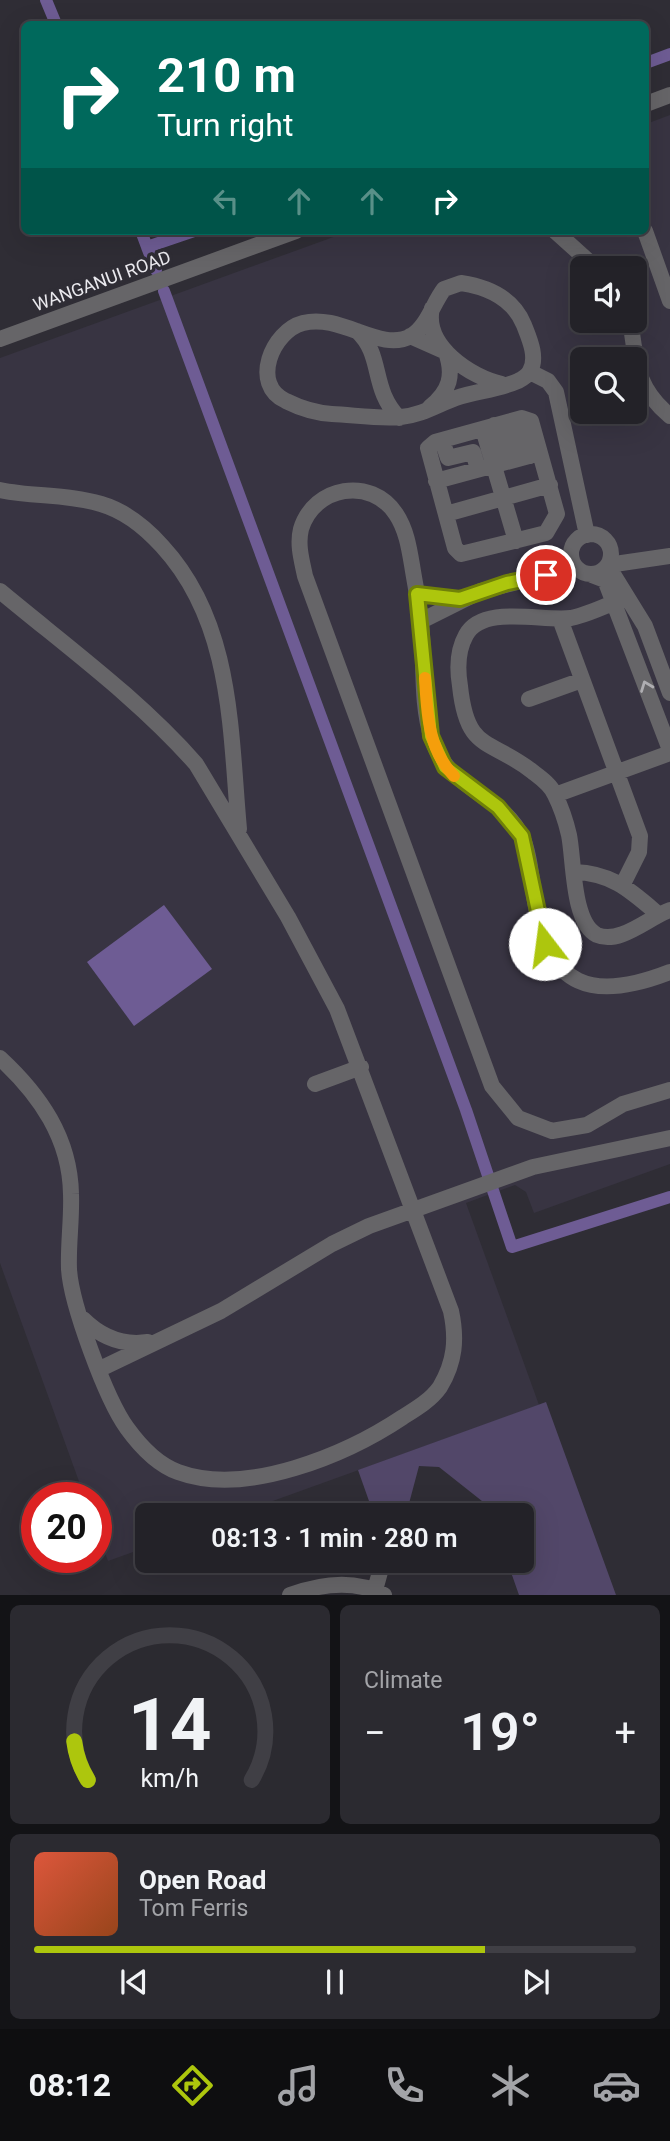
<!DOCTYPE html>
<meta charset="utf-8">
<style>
body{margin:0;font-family:Roboto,sans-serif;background:#2b2a30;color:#f1f3f6;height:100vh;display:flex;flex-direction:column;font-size:26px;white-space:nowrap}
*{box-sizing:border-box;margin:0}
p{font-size:23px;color:#a3a4a8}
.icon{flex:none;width:38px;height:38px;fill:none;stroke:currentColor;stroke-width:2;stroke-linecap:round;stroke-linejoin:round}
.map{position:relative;height:1595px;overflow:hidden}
.sheet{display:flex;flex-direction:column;gap:10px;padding:10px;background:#131316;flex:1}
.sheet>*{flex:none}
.banner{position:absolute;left:21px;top:21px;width:628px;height:214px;border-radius:10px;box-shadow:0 7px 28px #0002,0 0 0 2px #403f45;background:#00695c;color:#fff;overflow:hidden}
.buttons{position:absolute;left:570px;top:256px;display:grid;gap:14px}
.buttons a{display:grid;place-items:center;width:77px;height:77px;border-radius:10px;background:#232228;box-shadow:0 7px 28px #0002,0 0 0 2px #403f45;font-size:35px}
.speed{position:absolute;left:21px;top:1482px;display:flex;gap:14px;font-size:35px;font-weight:700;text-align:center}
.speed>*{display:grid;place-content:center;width:91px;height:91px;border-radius:50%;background:#232228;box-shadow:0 7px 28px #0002,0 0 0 2px #403f45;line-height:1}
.speed .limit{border:10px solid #d22;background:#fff;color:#111}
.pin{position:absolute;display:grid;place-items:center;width:60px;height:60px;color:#fff;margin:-30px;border:4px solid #fff;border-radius:50%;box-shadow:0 2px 7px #0007}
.me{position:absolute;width:77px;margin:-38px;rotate:345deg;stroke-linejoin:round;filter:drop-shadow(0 0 5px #0008)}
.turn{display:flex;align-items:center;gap:24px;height:147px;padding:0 21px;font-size:32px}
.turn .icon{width:91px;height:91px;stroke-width:2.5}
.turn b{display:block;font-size:49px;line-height:60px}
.lanes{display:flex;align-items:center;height:66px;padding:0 21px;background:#0003;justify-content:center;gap:35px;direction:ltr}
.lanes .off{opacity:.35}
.big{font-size:52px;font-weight:600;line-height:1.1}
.sheet .widget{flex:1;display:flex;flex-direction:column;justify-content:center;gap:10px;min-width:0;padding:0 24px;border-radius:10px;background:#2b2a30}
.sheet .dial{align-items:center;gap:0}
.dial svg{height:182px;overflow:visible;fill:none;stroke:#403f45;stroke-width:7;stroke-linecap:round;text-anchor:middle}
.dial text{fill:#f1f3f6;stroke:none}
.song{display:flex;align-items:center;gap:21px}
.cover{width:84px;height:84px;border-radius:10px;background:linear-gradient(135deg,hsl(10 70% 55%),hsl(20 70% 35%))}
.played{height:7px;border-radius:4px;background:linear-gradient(90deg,#adc60d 75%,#403f45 75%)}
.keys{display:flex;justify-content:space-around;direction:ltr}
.heat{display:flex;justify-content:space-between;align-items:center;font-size:38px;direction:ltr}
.sheet .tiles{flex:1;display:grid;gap:10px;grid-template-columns:1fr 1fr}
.widget:last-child{grid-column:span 2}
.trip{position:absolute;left:135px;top:1503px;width:399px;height:70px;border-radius:10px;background:#232228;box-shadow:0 7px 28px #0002,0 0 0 2px #403f45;font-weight:600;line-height:70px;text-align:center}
.tab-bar{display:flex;height:112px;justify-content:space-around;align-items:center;background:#0e0e10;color:#a3a4a8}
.tab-bar .icon{width:49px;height:49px}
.tab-bar .on{color:#adc60d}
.tab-bar b{font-size:32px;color:#f1f3f6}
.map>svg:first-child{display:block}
.built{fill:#383442;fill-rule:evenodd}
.green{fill:#524769}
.water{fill:#6e5c94}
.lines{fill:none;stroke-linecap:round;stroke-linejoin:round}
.canal{stroke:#6e5c94;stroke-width:12}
.minor{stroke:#666568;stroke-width:16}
.oneway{stroke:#afaeb2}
.route-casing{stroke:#708108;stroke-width:18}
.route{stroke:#adc60d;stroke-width:12}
.slow{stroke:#f59e0b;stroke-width:12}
.labels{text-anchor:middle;stroke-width:7;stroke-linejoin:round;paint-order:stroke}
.street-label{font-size:18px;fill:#eae9ee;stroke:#2f2d35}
</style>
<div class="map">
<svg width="670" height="1595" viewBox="0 0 670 1595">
<rect width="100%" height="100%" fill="#2f2d35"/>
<path class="built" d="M670 115V1164L534 1213 526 1192 515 1185 466 1203 539 1405 234 1515 147 1516V1547L108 1561 96 1529V1498H85L0 1263V358L350 231H646V124ZM583 268H635V320H583ZM583 359H635V411H583Z"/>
<path class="green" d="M546 1402 616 1595H519L507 1561H522V1516L491 1515 487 1505 439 1467 419 1466 407 1511 369 1501 358 1470Z"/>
<path class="water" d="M164 905 212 969 134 1026 87 962Z"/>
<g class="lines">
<path class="canal" d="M46 0 56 24
M646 63 670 54
M141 231 147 247 194 231
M147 247 156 270
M164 291 466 1110 512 1247 670 1197"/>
<path class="minor" d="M646 104 670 95
M555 231 596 268
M645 231 670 301
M461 283C488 287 513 298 524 325 529 338 538 357 530 371 528 375 522 379 518 381 498 390 476 391 456 398 437 405 422 415 401 417 379 419 354 415 332 414 316 413 300 408 286 401 250 385 272 331 303 323 341 313 380 353 411 336 427 327 433 303 444 289Z
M432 308C423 346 472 378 502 384
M630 320C637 363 635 387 670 416
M357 331C384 356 370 388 399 418
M410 336 446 352C454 375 450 391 430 407
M0 339 296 231
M530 372 548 381 556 392 587 535
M522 418 531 421 557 514 546 533 461 554 455 548 428 448 435 442Z
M494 425 502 449 507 452 513 448 511 432 520 429 530 456
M483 429 516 541
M442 440 448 458 473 452 478 469
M436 481 540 453
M0 490C33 497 69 494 101 504 125 511 145 527 162 546 233 623 230 730 239 829
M446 514 550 485
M571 554a20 20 0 1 1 40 0a20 20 0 1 1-40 0Z
M608 565 670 556
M608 566 645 626 670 693
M592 575 605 580 670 750
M0 591C66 646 139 699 196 764L288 917 337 1009 451 1311C457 1339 455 1362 440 1387 431 1400 416 1409 403 1417 346 1455 246 1497 178 1472 156 1464 140 1446 127 1428 106 1399 71 1304 69 1269 68 1244 72 1219 71 1194 70 1138 40 1095 0 1058
M417 594 460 599
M626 597C608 605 590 614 571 618 543 622 483 604 466 635 457 651 457 668 460 686 467 753 490 738 533 772 541 778 551 785 555 795 561 807 566 822 569 835 574 859 572 923 597 935 620 945 649 917 670 910
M560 619 640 836 639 852 623 884
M421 621 481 591 546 575 573 564
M529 699 582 680
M555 795 670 753
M574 872C612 873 630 890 658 914
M670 972C593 1002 548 989 535 901 531 880 531 858 523 839 503 793 450 793 432 739 420 702 425 660 421 622 419 603 415 584 412 565 409 547 406 529 396 514 371 476 314 486 301 529 297 545 302 561 305 576L492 1086 518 1118 552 1131 587 1125 623 1104 670 1090
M315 1084 361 1067
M83 1319C101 1337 122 1346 148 1342
M100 1369 221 1311 332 1244 369 1226 533 1167 670 1138
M375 1590 383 1561
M290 1595C320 1584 355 1579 384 1595"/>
</g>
<defs><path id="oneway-chevron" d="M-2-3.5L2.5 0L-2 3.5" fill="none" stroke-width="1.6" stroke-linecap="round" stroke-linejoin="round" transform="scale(1.75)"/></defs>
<use class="oneway" href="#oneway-chevron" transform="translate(646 686) rotate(-111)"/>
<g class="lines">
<defs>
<path id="route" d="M545 944 522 836 498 807 445 767 431 736 417 594 460 599 507 583 546 575"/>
</defs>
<use href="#route" class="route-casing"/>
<use href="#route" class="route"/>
<path class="slow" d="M425 678C427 713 428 750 454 776"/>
</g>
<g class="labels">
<g class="street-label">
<text transform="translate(102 281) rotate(-20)" y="6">WANGANUI ROAD</text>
</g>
</g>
</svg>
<div class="buttons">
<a><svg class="icon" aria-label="sound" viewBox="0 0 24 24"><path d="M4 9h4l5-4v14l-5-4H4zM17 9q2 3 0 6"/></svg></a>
<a><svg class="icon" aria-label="search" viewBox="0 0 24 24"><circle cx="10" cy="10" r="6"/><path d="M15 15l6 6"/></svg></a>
</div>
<div class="speed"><div class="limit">20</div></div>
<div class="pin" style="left:546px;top:575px;background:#d93025"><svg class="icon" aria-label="arrive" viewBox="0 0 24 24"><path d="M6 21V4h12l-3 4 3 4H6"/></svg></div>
<svg class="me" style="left:545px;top:944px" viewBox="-20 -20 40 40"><circle r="19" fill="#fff"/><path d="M0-13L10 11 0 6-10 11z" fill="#adc60d"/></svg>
<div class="trip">08:13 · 1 min · 280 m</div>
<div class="banner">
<div class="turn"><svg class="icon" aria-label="right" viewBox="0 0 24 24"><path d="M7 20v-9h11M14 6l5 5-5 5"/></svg><div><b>210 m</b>Turn right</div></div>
<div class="lanes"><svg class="icon off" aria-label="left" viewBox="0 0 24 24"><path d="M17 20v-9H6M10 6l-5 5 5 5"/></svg><svg class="icon off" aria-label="ahead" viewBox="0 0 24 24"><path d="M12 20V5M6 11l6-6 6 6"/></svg><svg class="icon off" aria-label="ahead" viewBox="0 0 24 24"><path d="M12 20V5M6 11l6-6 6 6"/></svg><svg class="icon" aria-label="right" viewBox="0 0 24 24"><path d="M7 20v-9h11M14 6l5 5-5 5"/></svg></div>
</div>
</div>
<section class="sheet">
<div class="tiles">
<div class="widget dial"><svg viewBox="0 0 100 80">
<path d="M14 69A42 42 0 1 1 86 69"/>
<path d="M14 69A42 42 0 0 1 8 52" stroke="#adc60d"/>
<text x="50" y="56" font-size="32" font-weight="700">14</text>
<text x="50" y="72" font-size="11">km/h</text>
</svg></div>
<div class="widget"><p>Climate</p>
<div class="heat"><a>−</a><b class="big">19°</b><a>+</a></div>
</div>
<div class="widget">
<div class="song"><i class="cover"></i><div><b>Open Road</b><p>Tom Ferris</p></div></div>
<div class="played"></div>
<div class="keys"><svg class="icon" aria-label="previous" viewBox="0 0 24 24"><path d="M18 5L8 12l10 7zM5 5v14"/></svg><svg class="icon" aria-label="pause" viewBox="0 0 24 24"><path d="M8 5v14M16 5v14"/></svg><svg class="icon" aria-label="next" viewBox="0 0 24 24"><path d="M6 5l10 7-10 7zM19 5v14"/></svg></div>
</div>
</div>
</section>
<nav class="tab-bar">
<b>08:12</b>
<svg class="icon on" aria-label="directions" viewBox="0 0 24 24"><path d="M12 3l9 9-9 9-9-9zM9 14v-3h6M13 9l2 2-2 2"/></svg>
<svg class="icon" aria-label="music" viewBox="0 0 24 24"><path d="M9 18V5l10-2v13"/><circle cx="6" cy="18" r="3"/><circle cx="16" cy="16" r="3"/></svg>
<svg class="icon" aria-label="phone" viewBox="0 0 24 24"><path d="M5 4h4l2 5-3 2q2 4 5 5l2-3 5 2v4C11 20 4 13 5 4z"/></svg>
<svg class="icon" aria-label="climate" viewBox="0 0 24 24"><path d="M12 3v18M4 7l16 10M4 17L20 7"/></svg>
<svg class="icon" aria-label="car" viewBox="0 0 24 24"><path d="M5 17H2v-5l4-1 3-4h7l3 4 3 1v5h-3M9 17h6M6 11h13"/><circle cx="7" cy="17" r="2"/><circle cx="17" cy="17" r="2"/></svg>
</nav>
